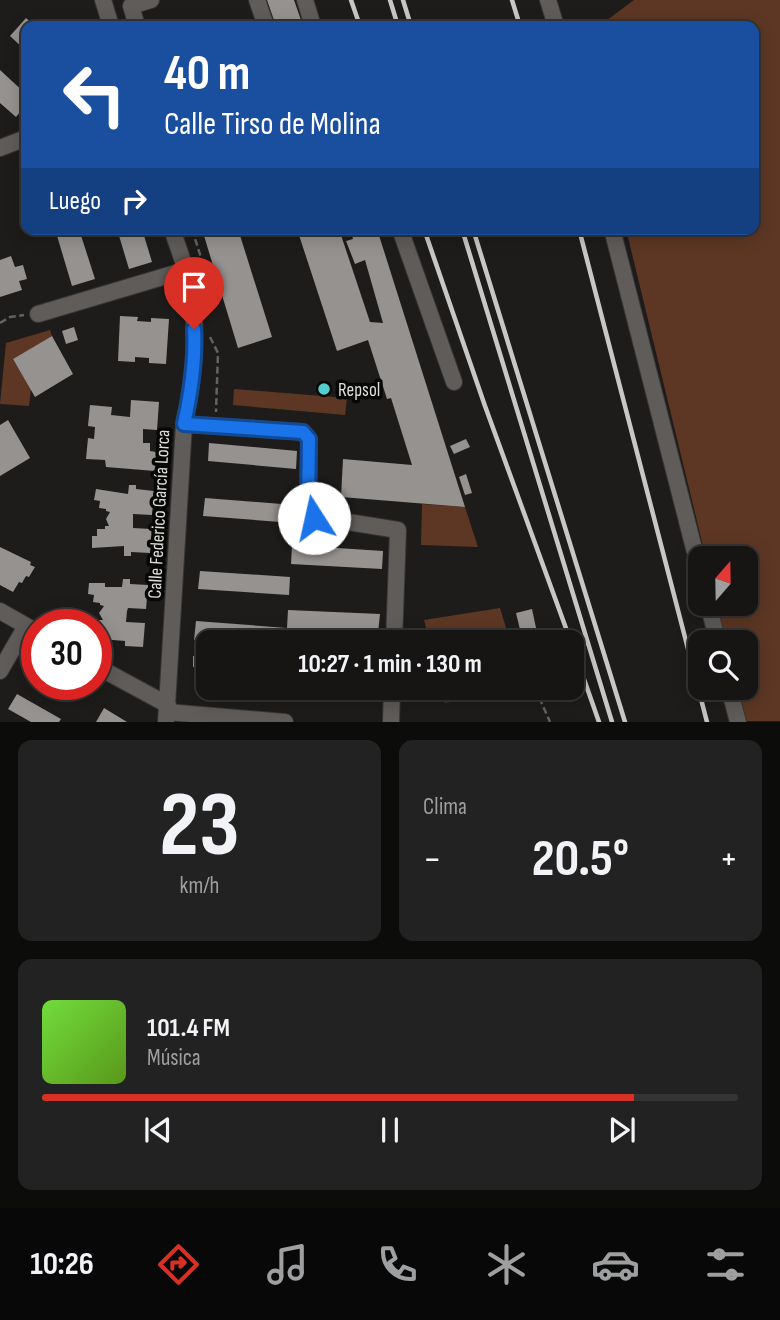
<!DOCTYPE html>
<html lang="es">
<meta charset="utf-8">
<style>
body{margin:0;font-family:"Sofia Sans Condensed",sans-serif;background:#232222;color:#f1f3f6;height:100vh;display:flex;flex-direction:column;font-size:26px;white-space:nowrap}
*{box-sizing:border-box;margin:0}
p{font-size:23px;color:#9e9fa0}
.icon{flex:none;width:38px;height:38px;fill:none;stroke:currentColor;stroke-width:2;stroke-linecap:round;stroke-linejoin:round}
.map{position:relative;height:722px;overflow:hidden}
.side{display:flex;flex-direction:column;gap:18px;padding:18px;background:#0c0c0b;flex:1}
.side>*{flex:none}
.guide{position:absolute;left:21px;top:21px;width:738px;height:214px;border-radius:14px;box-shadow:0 4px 18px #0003,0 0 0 2px #353434;background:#1a4fa0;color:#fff;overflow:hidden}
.needle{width:46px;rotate:20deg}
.buttons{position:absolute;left:688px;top:546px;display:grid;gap:14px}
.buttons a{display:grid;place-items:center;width:70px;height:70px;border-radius:14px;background:#161514;box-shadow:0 4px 18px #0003,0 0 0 2px #353434;font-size:35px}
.speed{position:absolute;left:21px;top:609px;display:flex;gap:14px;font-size:35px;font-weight:700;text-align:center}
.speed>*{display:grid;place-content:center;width:91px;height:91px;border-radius:50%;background:#161514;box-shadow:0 4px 18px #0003,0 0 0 2px #353434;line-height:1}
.speed .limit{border:10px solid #d22;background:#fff;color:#111}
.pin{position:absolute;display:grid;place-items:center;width:60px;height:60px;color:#fff;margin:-72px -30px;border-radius:50% 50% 50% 0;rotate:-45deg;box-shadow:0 0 7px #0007}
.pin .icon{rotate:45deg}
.me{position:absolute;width:77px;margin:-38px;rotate:350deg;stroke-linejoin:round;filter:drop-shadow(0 0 5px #0008)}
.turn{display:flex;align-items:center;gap:24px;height:147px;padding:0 28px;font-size:32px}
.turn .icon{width:91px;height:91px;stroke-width:2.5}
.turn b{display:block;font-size:49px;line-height:60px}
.then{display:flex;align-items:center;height:66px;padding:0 28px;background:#0003;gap:14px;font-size:26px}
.big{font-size:52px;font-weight:700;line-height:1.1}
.side .widget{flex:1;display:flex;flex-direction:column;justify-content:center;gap:10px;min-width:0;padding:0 24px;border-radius:14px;background:#232222}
.side .dial{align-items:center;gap:0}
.dial b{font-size:91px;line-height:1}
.song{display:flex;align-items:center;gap:21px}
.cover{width:84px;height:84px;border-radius:10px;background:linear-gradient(135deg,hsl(100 70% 55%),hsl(90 70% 35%))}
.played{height:7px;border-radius:4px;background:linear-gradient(90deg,#d93025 85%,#353434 85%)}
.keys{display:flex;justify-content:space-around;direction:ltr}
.heat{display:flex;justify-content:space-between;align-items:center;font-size:38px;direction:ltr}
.side .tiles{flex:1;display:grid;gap:18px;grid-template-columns:1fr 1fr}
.widget:last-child{grid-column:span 2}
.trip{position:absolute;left:196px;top:630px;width:388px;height:70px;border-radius:14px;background:#161514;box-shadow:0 4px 18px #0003,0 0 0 2px #353434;font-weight:700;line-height:70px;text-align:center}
.tab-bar{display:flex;height:112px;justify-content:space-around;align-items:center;background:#090808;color:#9e9fa0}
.tab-bar .icon{width:49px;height:49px}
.tab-bar .selected{color:#d93025}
.tab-bar b{font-size:32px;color:#f1f3f6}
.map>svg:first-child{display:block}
.green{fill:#5d3724}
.building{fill:#959290}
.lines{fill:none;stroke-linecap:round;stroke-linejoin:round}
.minor-casing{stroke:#373535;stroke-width:18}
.path{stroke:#646361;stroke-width:2.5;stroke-dasharray:7 3.5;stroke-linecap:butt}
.minor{stroke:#5f5c5a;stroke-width:16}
.rail{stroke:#c8c7c6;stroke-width:4.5}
.route-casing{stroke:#114b97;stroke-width:18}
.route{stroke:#1a73e8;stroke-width:12}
.poi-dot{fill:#52cdce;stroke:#070706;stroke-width:2.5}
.labels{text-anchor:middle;stroke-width:7;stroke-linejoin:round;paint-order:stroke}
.poi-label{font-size:19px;fill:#dedddc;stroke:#070706;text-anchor:start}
.street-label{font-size:19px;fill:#dedddc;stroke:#070706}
</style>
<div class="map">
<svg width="780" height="722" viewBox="0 0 780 722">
<rect width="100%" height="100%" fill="#1e1c1a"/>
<path class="green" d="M634 0H780V721H745L737 688H746V642H726L717 604H746V558H706L626 229H754V26H599Z
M50 330 52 336 13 359 31 389 29 406 0 404 6 343Z
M234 389 347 398 345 415 233 405Z
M422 504 465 507 478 547 421 545Z
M500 608 510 641 430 642 424 620Z
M442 688H513V690L445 703Z"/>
<path class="building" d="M267 0H294L303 26H276Z
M26 18 35 26H26V51L10 36Z
M0 70 26 94V105L16 117 0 103Z
M55 229H79L95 279 72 286Z
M117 229H142L152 262 129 269Z
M202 229H238L272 337 238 348Z
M297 229H339L370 322 383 323 365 260 355 264 346 241 353 239 350 229H377L465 507 341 497 343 459 412 465 391 398 387 399 368 340 337 351Z
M11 256 15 267 23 265 27 279 19 281 22 290 0 297V260Z
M120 316 138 317 137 321 151 322V318L169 319 166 364 149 363V358L135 357V362L118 361Z
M74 327 78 340 66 344 62 331Z
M52 336 73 374 35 397 13 359Z
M131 400 159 402 157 430 143 429V443H150V451L156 452 155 471 106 467 105 460 86 459 88 438 94 439 95 427 88 426 90 405 112 407 111 415 130 417Z
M8 420 30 458 0 476V425Z
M466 439 470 447 454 454 450 446Z
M209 443 297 451 296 469 208 461Z
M466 474 472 493 465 495 459 477Z
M129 485H136V489L154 491 152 515 133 514V528L151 529 152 531 150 553 131 552V556H124V546L92 548V536H97V529H105V526H109L106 519 110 512 106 511V509L99 508 100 501 94 500 96 489 128 494Z
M205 498 294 505 293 523 203 516Z
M292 545 383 551 382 569 291 564Z
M0 547 31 562 30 565 35 567 29 577 26 576 22 583 19 582 13 592 0 585Z
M200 571 290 577 289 595 198 589Z
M123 579H130V584L148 585 146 609 128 608 127 611 126 622 145 623 143 647 125 646V641L101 639V642H96V623H98L99 620H103L99 613 104 606 100 605V603L93 602 94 595 88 594 89 583H105V587H122Z
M532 609 539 642H523L516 613Z
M288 610 380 614 378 633 287 628 286 642 194 640 196 621 287 628Z
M193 656 208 658V669L193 667Z
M283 688H375L374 702 283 696Z
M17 694 61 719 59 722H31L8 709Z
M104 708 127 722H96Z"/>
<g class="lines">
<defs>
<path id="minor" d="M103 0 111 26
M257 0 266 26
M305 0 313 26
M548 0 556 26
M137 26 131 6 151 0
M0 148 26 138
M400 229 454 382
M612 229 700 572
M38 314 186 270
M184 424 303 432 309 439 308 507 311 516 398 530 394 642
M708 604 718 642
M0 611 37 632
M96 666 168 705
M0 671 26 626
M729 688 738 722
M167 712 285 722
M166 722 184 424C194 379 199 332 190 287 186 267 178 248 172 229
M391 722 392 688"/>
</defs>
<use href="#minor" class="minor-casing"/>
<path class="path" d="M192 229 208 280 209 302
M0 323 10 317 24 315
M210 337 218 353 216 412
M535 688 550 722"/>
<use href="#minor" class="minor"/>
<path class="rail" d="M351 0 360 26
M390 0 398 26
M403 0 411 26
M512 0 520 26
M424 229 485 406 571 642
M462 229 612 722
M473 229 625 722
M579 229 707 722
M572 645 599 722"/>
</g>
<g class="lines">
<defs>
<path id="route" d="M194 329C196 361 191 392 184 424L303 432 309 439 308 507 309 512 314 518"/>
</defs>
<use href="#route" class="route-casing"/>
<use href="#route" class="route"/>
</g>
<circle class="poi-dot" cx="324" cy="389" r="7"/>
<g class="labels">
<g class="poi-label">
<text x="338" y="396">Repsol</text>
</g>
<g class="street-label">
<text transform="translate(158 514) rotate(-87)" y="7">Calle Federico García Lorca</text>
</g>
</g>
</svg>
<div class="buttons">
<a><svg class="needle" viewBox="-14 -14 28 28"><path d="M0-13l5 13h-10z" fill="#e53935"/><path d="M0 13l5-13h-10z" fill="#9e9fa0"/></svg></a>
<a><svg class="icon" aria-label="search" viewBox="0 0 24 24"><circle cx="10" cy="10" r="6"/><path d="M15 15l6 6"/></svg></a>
</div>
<div class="speed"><div class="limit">30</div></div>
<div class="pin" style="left:194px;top:329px;background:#d93025"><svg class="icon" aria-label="arrive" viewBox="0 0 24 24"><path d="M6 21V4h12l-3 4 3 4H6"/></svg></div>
<svg class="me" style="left:314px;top:518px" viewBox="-20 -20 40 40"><circle r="19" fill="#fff"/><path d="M0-13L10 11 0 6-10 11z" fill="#1a73e8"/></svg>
<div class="trip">10:27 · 1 min · 130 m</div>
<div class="guide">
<div class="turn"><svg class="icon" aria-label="left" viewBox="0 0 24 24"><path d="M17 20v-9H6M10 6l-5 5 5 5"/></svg><div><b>40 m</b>Calle Tirso de Molina</div></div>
<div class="then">Luego<svg class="icon" aria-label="right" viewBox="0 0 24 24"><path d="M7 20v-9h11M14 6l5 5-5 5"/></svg></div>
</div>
</div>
<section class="side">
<div class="tiles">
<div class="widget dial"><b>23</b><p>km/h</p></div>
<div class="widget"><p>Clima</p>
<div class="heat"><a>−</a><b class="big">20.5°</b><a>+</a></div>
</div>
<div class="widget">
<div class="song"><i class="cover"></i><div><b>101.4 FM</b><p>Música</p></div></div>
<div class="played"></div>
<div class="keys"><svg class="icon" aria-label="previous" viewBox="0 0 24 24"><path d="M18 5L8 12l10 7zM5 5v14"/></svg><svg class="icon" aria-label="pause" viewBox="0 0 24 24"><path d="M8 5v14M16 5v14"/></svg><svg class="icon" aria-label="next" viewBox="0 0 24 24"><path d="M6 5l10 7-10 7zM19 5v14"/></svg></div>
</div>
</div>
</section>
<nav class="tab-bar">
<b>10:26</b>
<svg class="icon selected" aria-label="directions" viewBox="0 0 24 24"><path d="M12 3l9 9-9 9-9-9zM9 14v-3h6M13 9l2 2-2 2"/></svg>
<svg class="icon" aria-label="music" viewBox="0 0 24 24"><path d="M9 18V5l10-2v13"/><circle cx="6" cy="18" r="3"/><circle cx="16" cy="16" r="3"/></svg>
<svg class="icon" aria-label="phone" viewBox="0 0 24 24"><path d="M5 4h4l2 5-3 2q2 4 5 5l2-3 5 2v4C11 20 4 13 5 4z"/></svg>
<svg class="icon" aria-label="climate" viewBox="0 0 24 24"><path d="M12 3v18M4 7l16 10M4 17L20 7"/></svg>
<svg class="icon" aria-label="car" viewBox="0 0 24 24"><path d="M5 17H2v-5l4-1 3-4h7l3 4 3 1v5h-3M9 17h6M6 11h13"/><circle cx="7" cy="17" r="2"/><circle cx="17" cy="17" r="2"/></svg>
<svg class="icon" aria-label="filters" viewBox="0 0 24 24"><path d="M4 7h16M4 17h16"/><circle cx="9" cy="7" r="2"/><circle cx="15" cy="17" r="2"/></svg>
</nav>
